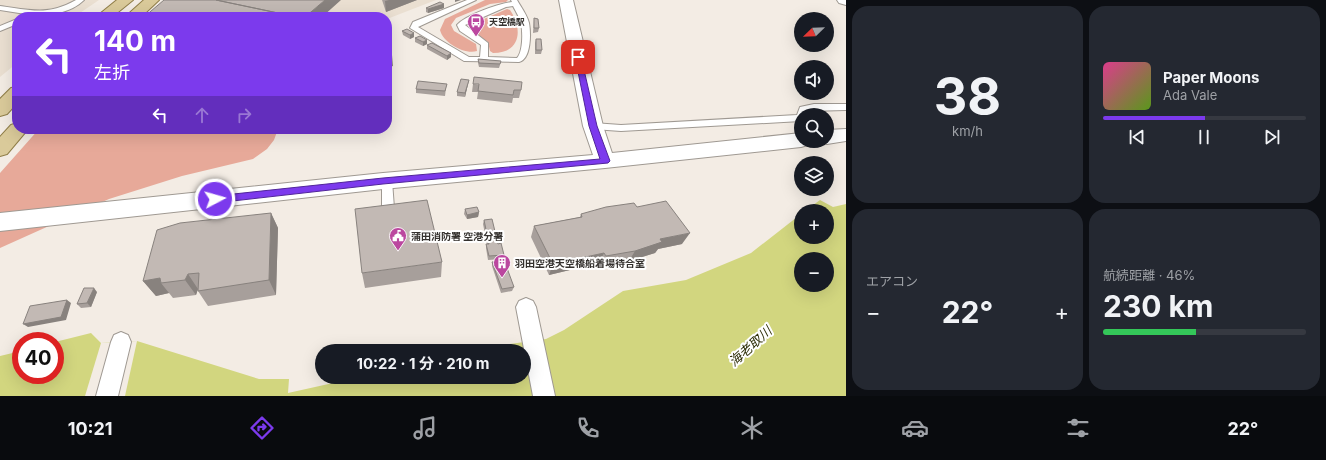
<!DOCTYPE html>
<html lang="ja">
<meta charset="utf-8">
<style>
body{margin:0;font-family:Inter,"Noto Sans JP",sans-serif;background:#242831;color:#f1f3f6;height:100vh;display:flex;flex-direction:column;font-size:15px;white-space:nowrap}
*{box-sizing:border-box;margin:0}
p{font-size:13px;color:#9ea1a6}
.icon{flex:none;width:22px;height:22px;fill:none;stroke:currentColor;stroke-width:2;stroke-linecap:round;stroke-linejoin:round}
.map{position:relative;flex:1;overflow:hidden}
.details{display:flex;flex-direction:column;gap:6px;padding:6px;background:#0d0f14;width:480px}
.details>*{flex:none}
.guide{position:absolute;left:12px;top:12px;width:380px;height:122px;border-radius:16px;box-shadow:0 4px 16px #0002;background:#7c3aed;color:#fff;overflow:hidden}
.needle{width:26px;rotate:247deg}
.fabs{position:absolute;left:794px;top:12px;display:grid;gap:8px}
.fabs a{display:grid;place-items:center;width:40px;height:40px;border-radius:50%;background:#171b24;box-shadow:0 4px 16px #0002;font-size:20px}
.speed{position:absolute;left:12px;top:332px;display:flex;gap:8px;font-size:20px;font-weight:700;text-align:center}
.speed>*{display:grid;place-content:center;width:52px;height:52px;border-radius:50%;background:#171b24;box-shadow:0 4px 16px #0002;line-height:1}
.speed .limit{border:6px solid #d22;background:#fff;color:#111}
.pin{position:absolute;display:grid;place-items:center;width:34px;height:34px;color:#fff;margin:-17px;border-radius:8px;box-shadow:0 2px 6px #0006}
.me{position:absolute;width:44px;margin:-22px;rotate:84deg;stroke-linejoin:round;filter:drop-shadow(0 0 3px #0008)}
.turn{display:flex;align-items:center;gap:14px;height:84px;padding:0 16px;font-size:18px}
.turn .icon{width:52px;height:52px;stroke-width:2.5}
.turn b{display:block;font-size:28px;line-height:34px}
.lanes{display:flex;align-items:center;height:38px;padding:0 16px;background:#0003;justify-content:center;gap:20px;direction:ltr}
.lanes .off{opacity:.35}
.big{font-size:30px;font-weight:700;line-height:1.1}
.details .card{flex:1;display:flex;flex-direction:column;justify-content:center;gap:6px;min-width:0;padding:0 14px;border-radius:16px;background:#242831}
.details .dial{align-items:center;gap:0}
.dial b{font-size:52px;line-height:1}
.song{display:flex;align-items:center;gap:12px}
.cover{width:48px;height:48px;border-radius:6px;background:linear-gradient(135deg,hsl(330 70% 55%),hsl(90 70% 35%))}
.played{height:4px;border-radius:2px;background:linear-gradient(90deg,#7c3aed 50%,#363941 50%)}
.keys{display:flex;justify-content:space-around;direction:ltr}
.heat{display:flex;justify-content:space-between;align-items:center;font-size:22px;direction:ltr}
.charge{height:6px;border-radius:3px;background:linear-gradient(90deg,#34c759 46%,#363941 0)}
.details .tiles{flex:1;display:grid;gap:6px;grid-template-columns:repeat(2,1fr)}
.trip{position:absolute;left:315px;top:344px;width:216px;height:40px;border-radius:20px;background:#171b24;box-shadow:0 4px 16px #0002;font-weight:700;line-height:40px;text-align:center}
.dock{display:flex;height:64px;justify-content:space-around;align-items:center;background:#090b0e;color:#9ea1a6}
.dock .icon{width:28px;height:28px}
.dock .on{color:#7c3aed}
.dock b{font-size:18px;color:#f1f3f6}
main{display:flex;flex:1;min-height:0}
.map>svg:first-child{display:block}
.built{fill:#eadfd1}
.green{fill:#e7a999}
.water{fill:#d2d67f;fill-rule:evenodd}
.pier{fill:#f3ece4}
.lines{fill:none;stroke-linecap:round;stroke-linejoin:round}
.service-casing{stroke:#9f9992;stroke-width:2}
.pedestrian-casing{stroke:#9f9992;stroke-width:2}
.tertiary-casing{stroke:#9f9992;stroke-width:2}
.primary-casing{stroke:#907e48;stroke-width:2}
.service{fill:#fff;fill-rule:evenodd}
.pedestrian{fill:#fff;fill-rule:evenodd}
.tertiary{fill:#fff;fill-rule:evenodd}
.primary{fill:#daca9a;fill-rule:evenodd}
.wall{fill:#a79f9b}
.shaded-wall{fill:#88827e}
.building{fill:#c2b9b4;stroke:#88827e}
.route{fill:#7c3aed;stroke:#51269a}
.labels{text-anchor:middle;stroke-width:4;stroke-linejoin:round;paint-order:stroke}
.far-poi-label{font-size:9px;font-weight:bold;fill:#34312e;stroke:#fff;text-anchor:start}
.poi-label{font-size:10px;font-weight:bold;fill:#34312e;stroke:#fff;text-anchor:start}
.near-water-label{font-size:13px;font-style:italic;fill:#2e2f08;stroke:#fff}
</style>
<main>
<div class="map">
<svg width="846" height="396" viewBox="0 0 846 396">
<rect width="100%" height="100%" fill="#f3ece4"/>
<path class="built" d="M0 0H99L74 17H17V63L0 77Z
M171 0H436L387 19V17H156Z"/>
<path class="green" d="M485 0H508L506 2 490 4 456 18 451 25 454 31 476 44 477 51C465 55 443 43 440 30L445 19Z
M507 9 510 10C523 29 521 53 493 53L490 51 488 42 468 28 470 25Z
M39 129H278L274 140 267 149 253 159 182 176 109 199 0 248V173Z"/>
<path class="water" d="M820 200 833 207 846 204V396H0V356L21 351V375H55V342L91 333 101 343 137 341 259 379H289L288 393 360 377H524V351H459L546 339 564 330 623 291 686 280 751 253 801 214V237H827V211H805ZM801 259H827V285H801Z"/>
<path class="pier" d="M137 341 125 396H85L101 343Z"/>
<g class="lines">
<defs>
<path id="service" d="M76 0H84C71 13 46 17 28 17L32 15 0 10V6C30 10 48 16 76 0Z
M467 0H476L418 27 469 57H480L481 45 460 31 457 25C466 15 498 4 512 2L511 0H517C521 7 527 15 529 23 531 34 531 59 519 62L464 61 410 28 413 22ZM513 6C516 12 520 18 521 24 523 32 523 52 517 58L488 57V43L465 25 506 7Z
M17 19V24L0 31V26Z
M846 104V110L807 111V115H801V121L621 131 593 129 588 126 593 123 621 125 797 115 800 107 814 104Z
M387 177 392 181 394 208 392 211H384L382 208V181Z"/>
<path id="pedestrian" d="M526 298 533 301 536 307 555 396H533L516 307 519 301Z
M121 332 128 335 131 342 118 396H96L111 342 114 335Z"/>
<path id="tertiary" d="M559 0H573L603 126 612 153 801 133V141H810L808 145 801 147 605 168 383 189 0 231V213L383 173 593 155 583 126Z
M837 0H846V5L839 3Z
M846 129V141L827 144 820 141H827V130Z"/>
<path id="primary" d="M117 0H133L112 17H96Z
M144 0H159L141 17H125Z
M17 87V103L7 114 0 116V99L11 88Z
M17 123V129H28L7 154 0 156V137L11 125Z"/>
</defs>
<use href="#service" class="service-casing"/>
<use href="#pedestrian" class="pedestrian-casing"/>
<use href="#tertiary" class="tertiary-casing"/>
<use href="#primary" class="primary-casing"/>
<use href="#service" class="service"/>
<use href="#pedestrian" class="pedestrian"/>
<use href="#tertiary" class="tertiary"/>
<use href="#primary" class="primary"/>
</g>
<path class="wall" d="M382 0H417L386 12Z
M444 4V8L428 13 426 12V8Z
M534 18 539 28 538 32 533 33Z
M402 31 414 33V37L410 39 403 35Z
M415 38 427 40V44L423 46 415 42Z
M536 39 542 50 541 54H535V43Z
M427 45 451 53V57L447 60 427 49Z
M478 59 501 61 500 65 499 68 479 67 478 63Z
M469 80 468 84 465 97 457 96V92Z
M447 84 446 88 445 96 416 93V89Z
M473 84 521 90 519 98H513L512 103 477 99 478 92H472Z
M637 207 682 244 658 249 655 253 629 261 600 266 599 263 549 275 531 237 534 226 580 217 581 214Z
M465 209 479 212 478 217 467 219 464 214Z
M271 213 278 228 276 295 208 306 198 291V289L196 295 173 298 169 293 156 296 143 281Z
M484 220 498 244 504 255 503 259 488 260 486 248V244H487L483 224Z
M442 262 441 277 365 288 362 273Z
M492 262 514 287 512 291 501 293 492 266Z
M97 292 91 307 81 308 77 304Z"/>
<path class="shaded-wall" d="M325 0H341L322 17H305Z
M389 0H417L386 12 385 1Z
M455 0H461L455 2Z
M444 4V8L428 13V9Z
M414 33V37L410 39V35Z
M427 40V44L423 46V42Z
M451 53V57L447 60V56Z
M392 55 393 66 387 68V57Z
M469 80 468 84 465 97V93Z
M479 212 478 217 467 219V215Z
M271 213 278 228 276 295 269 280Z
M690 233 682 244 658 249 655 253 629 261 635 251 660 239Z
M604 253 599 263 549 275 553 264Z
M188 274 198 289 196 295 185 280Z
M160 278 161 283 169 293 156 296 143 281Z
M94 288 97 292 91 307 87 303Z
M67 300 71 303 66 320 28 327 23 324Z"/>
<path class="building" d="M164 0H216L297 17H144Z
M216 0H325L305 17H297Z
M440 2 444 4 428 9 426 8Z
M534 18 538 19 539 28H534Z
M407 29 414 33 410 35 402 31Z
M420 36 427 40 423 42 415 38Z
M536 39H541L542 50H536Z
M432 43 451 53 447 56 427 45Z
M387 51 392 55 387 57Z
M478 59 501 61 500 64 479 63Z
M474 77 522 82 521 90H514L513 95 478 91 479 84H473Z
M461 79 469 80 465 93 457 92Z
M418 81 447 84 445 91 416 89Z
M427 200 442 262 362 273 355 209Z
M666 201 690 233 660 239 662 242 635 251 606 256 604 253 553 264 534 226 582 217 581 214 606 207 634 203 637 207Z
M477 207 479 212 467 215 465 209Z
M271 213 269 280 198 291 199 273 188 274 185 280 161 283 160 278 143 281 157 230 180 223Z
M492 219 498 244 501 243 504 255 489 256 486 244H489L484 220Z
M504 260 514 287 502 289 492 262Z
M84 288H94L87 303 77 304Z
M67 300 61 317 23 324 30 306Z"/>
<path class="route" d="M578 55 581 57 597 126 610 161 608 163 383 184 215 203 210 199 215 196 383 178 600 159 589 126 575 57Z"/>
<defs>
<symbol id="bus-pin" viewBox="-11 -11 22 30"><path d="M0 17L-7.5 6A9.5 9.5 0 1 1 7.5 6Z" fill="#bb479f" stroke="#fff"/><path d="M-5-6H5V4H4V6H2V4H-2V6H-4V4H-5ZM-3.5-4V0h7V-4ZM-3.5 1.2v1.5H-2V1.2ZM2 1.2v1.5H3.5V1.2Z" fill="#fff"/></symbol>
<symbol id="civic-pin" viewBox="-11 -11 22 30"><path d="M0 17L-7.5 6A9.5 9.5 0 1 1 7.5 6Z" fill="#bb479f" stroke="#fff"/><path d="M-.6-6.5H3V-4.5H.6V-3L4-1V1h2V6H-6V1h2V-1L-.6-3ZM-1.2 2.5V6h2.4V2.5Z" fill="#fff"/></symbol>
<symbol id="building-pin" viewBox="-11 -11 22 30"><path d="M0 17L-7.5 6A9.5 9.5 0 1 1 7.5 6Z" fill="#bb479f" stroke="#fff"/><path d="M-4-6H4V6H1V3H-1V6H-4ZM-2.5-4.3h1.7v1.8h-1.7ZM.8-4.3h1.7v1.8H.8ZM-2.5-1h1.7V.8h-1.7ZM.8-1h1.7V.8H.8Z" fill="#fff"/></symbol>
</defs>
<g fill-rule="evenodd">
<use href="#bus-pin" x="466" y="12" width="20" height="27"/>
<use href="#civic-pin" x="388" y="226" width="20" height="27"/>
<use href="#building-pin" x="492" y="253" width="20" height="27"/>
</g>
<g class="labels">
<g class="far-poi-label">
<text x="489" y="25">天空橋駅</text>
</g>
<g class="poi-label">
<text x="411" y="240">蒲田消防署 空港分署</text>
<text x="515" y="267">羽田空港天空橋船着場待合室</text>
</g>
<g class="near-water-label">
<text transform="translate(750 346) rotate(-42)" y="5">海老取川</text>
</g>
</g>
</svg>
<div class="fabs">
<a><svg class="needle" viewBox="-14 -14 28 28"><path d="M0-13l5 13h-10z" fill="#e53935"/><path d="M0 13l5-13h-10z" fill="#9ea1a6"/></svg></a>
<a><svg class="icon" aria-label="sound" viewBox="0 0 24 24"><path d="M4 9h4l5-4v14l-5-4H4zM17 9q2 3 0 6"/></svg></a>
<a><svg class="icon" aria-label="search" viewBox="0 0 24 24"><circle cx="10" cy="10" r="6"/><path d="M15 15l6 6"/></svg></a>
<a><svg class="icon" aria-label="layers" viewBox="0 0 24 24"><path d="M12 4l9 5-9 5-9-5zM3 14l9 5 9-5"/></svg></a>
<a>+</a>
<a>−</a>
</div>
<div class="speed"><div class="limit">40</div></div>
<div class="pin" style="left:578px;top:57px;background:#d93025"><svg class="icon" aria-label="arrive" viewBox="0 0 24 24"><path d="M6 21V4h12l-3 4 3 4H6"/></svg></div>
<svg class="me" style="left:215px;top:199px" viewBox="-20 -20 40 40"><circle r="17" fill="#7c3aed" stroke="#fff" stroke-width="3"/><path d="M0-11L8 9 0 5-8 9z" fill="#fff"/></svg>
<div class="trip">10:22 · 1 分 · 210 m</div>
<div class="guide">
<div class="turn"><svg class="icon" aria-label="left" viewBox="0 0 24 24"><path d="M17 20v-9H6M10 6l-5 5 5 5"/></svg><div><b>140 m</b>左折</div></div>
<div class="lanes"><svg class="icon" aria-label="left" viewBox="0 0 24 24"><path d="M17 20v-9H6M10 6l-5 5 5 5"/></svg><svg class="icon off" aria-label="ahead" viewBox="0 0 24 24"><path d="M12 20V5M6 11l6-6 6 6"/></svg><svg class="icon off" aria-label="right" viewBox="0 0 24 24"><path d="M7 20v-9h11M14 6l5 5-5 5"/></svg></div>
</div>
</div>
<section class="details">
<div class="tiles">
<div class="card dial"><b>38</b><p>km/h</p></div>
<div class="card">
<div class="song"><i class="cover"></i><div><b>Paper Moons</b><p>Ada Vale</p></div></div>
<div class="played"></div>
<div class="keys"><svg class="icon" aria-label="previous" viewBox="0 0 24 24"><path d="M18 5L8 12l10 7zM5 5v14"/></svg><svg class="icon" aria-label="pause" viewBox="0 0 24 24"><path d="M8 5v14M16 5v14"/></svg><svg class="icon" aria-label="next" viewBox="0 0 24 24"><path d="M6 5l10 7-10 7zM19 5v14"/></svg></div>
</div>
<div class="card"><p>エアコン</p>
<div class="heat"><a>−</a><b class="big">22°</b><a>+</a></div>
</div>
<div class="card"><p>航続距離 · 46%</p><b class="big">230 km</b><div class="charge"></div></div>
</div>
</section>
</main>
<nav class="dock">
<b>10:21</b>
<svg class="icon on" aria-label="directions" viewBox="0 0 24 24"><path d="M12 3l9 9-9 9-9-9zM9 14v-3h6M13 9l2 2-2 2"/></svg>
<svg class="icon" aria-label="music" viewBox="0 0 24 24"><path d="M9 18V5l10-2v13"/><circle cx="6" cy="18" r="3"/><circle cx="16" cy="16" r="3"/></svg>
<svg class="icon" aria-label="phone" viewBox="0 0 24 24"><path d="M5 4h4l2 5-3 2q2 4 5 5l2-3 5 2v4C11 20 4 13 5 4z"/></svg>
<svg class="icon" aria-label="climate" viewBox="0 0 24 24"><path d="M12 3v18M4 7l16 10M4 17L20 7"/></svg>
<svg class="icon" aria-label="car" viewBox="0 0 24 24"><path d="M5 17H2v-5l4-1 3-4h7l3 4 3 1v5h-3M9 17h6M6 11h13"/><circle cx="7" cy="17" r="2"/><circle cx="17" cy="17" r="2"/></svg>
<svg class="icon" aria-label="filters" viewBox="0 0 24 24"><path d="M4 7h16M4 17h16"/><circle cx="9" cy="7" r="2"/><circle cx="15" cy="17" r="2"/></svg>
<b>22°</b>
</nav>
